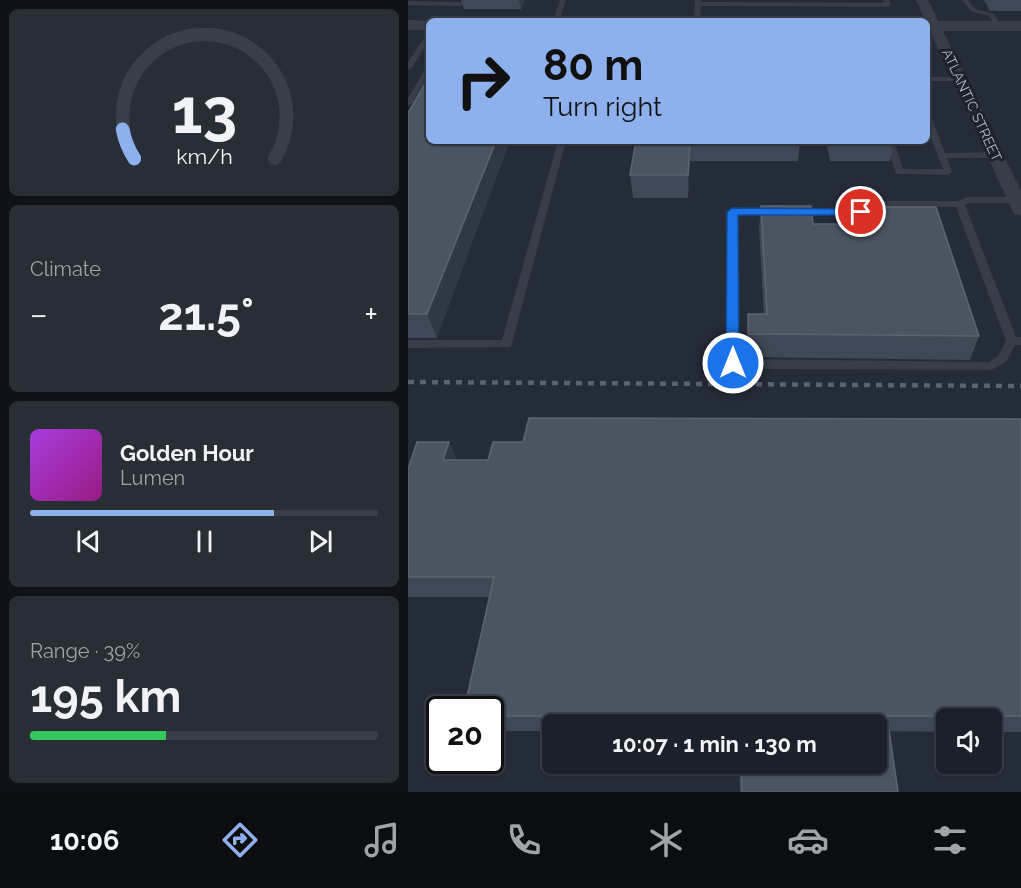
<!DOCTYPE html>
<meta charset="utf-8">
<style>
body{margin:0;font-family:Raleway,sans-serif;background:#282e36;color:#f1f3f6;height:100vh;display:flex;flex-direction:column;font-size:22px;white-space:nowrap}
*{box-sizing:border-box;margin:0}
p{font-size:20px;color:#a0a3a8}
.icon{flex:none;width:33px;height:33px;fill:none;stroke:currentColor;stroke-width:2;stroke-linecap:round;stroke-linejoin:round}
.map{position:relative;flex:1;overflow:hidden}
.sheet{display:flex;flex-direction:column;gap:9px;padding:9px;background:#0f1217;width:408px}
.sheet>*{flex:none}
.guide{position:absolute;left:18px;top:18px;width:504px;height:126px;border-radius:9px;box-shadow:0 2px 4px #0004,0 0 0 2px #393e47;background:#8eb1ee;color:#111;overflow:hidden}
.fabs{position:absolute;left:528px;top:708px;display:grid;gap:12px}
.fabs a{display:grid;place-items:center;width:66px;height:66px;border-radius:9px;background:#1b212a;box-shadow:0 2px 4px #0004,0 0 0 2px #393e47;font-size:30px}
.speed{position:absolute;left:18px;top:696px;display:flex;gap:12px;font-size:30px;font-weight:700;text-align:center}
.speed>*{display:grid;place-content:center;width:78px;height:78px;border-radius:50%;background:#1b212a;box-shadow:0 2px 4px #0004,0 0 0 2px #393e47;line-height:1}
.speed .limit{border:3px solid #111;border-radius:9px;background:#fff;color:#111}
.pin{position:absolute;display:grid;place-items:center;width:51px;height:51px;color:#fff;margin:-26px;border:3px solid #fff;border-radius:50%;box-shadow:0 2px 6px #0007}
.me{position:absolute;width:66px;margin:-33px;rotate:0deg;stroke-linejoin:round;filter:drop-shadow(0 0 4px #0008)}
.turn{display:flex;align-items:center;gap:21px;height:126px;padding:0 18px;font-size:27px}
.turn .icon{width:78px;height:78px;stroke-width:2.5}
.turn b{display:block;font-size:42px;line-height:51px}
.big{font-size:45px;font-weight:700;line-height:1.1}
.sheet .widget{flex:1;display:flex;flex-direction:column;justify-content:center;gap:9px;min-width:0;padding:0 21px;border-radius:9px;background:#282e36}
.sheet .dial{align-items:center;gap:0}
.dial svg{height:156px;overflow:visible;fill:none;stroke:#393e47;stroke-width:7;stroke-linecap:round;text-anchor:middle}
.dial text{fill:#f1f3f6;stroke:none}
.song{display:flex;align-items:center;gap:18px}
.cover{width:72px;height:72px;border-radius:9px;background:linear-gradient(135deg,hsl(280 70% 55%),hsl(310 70% 35%))}
.played{height:6px;border-radius:3px;background:linear-gradient(90deg,#8eb1ee 70%,#393e47 70%)}
.keys{display:flex;justify-content:space-around;direction:ltr}
.heat{display:flex;justify-content:space-between;align-items:center;font-size:33px;direction:ltr}
.charge{height:9px;border-radius:4px;background:linear-gradient(90deg,#34c759 39%,#393e47 0)}
.trip{position:absolute;left:134px;top:714px;width:345px;height:60px;border-radius:9px;background:#1b212a;box-shadow:0 2px 4px #0004,0 0 0 2px #393e47;font-weight:700;line-height:60px;text-align:center}
.menu{display:flex;height:96px;justify-content:space-around;align-items:center;background:#0b0d11;color:#a0a3a8}
.menu .icon{width:42px;height:42px}
.menu .active{color:#8eb1ee}
.menu b{font-size:27px;color:#f1f3f6}
main{display:flex;flex:1;min-height:0}
.map>svg:first-child{display:block}
.lines{fill:none;stroke-linecap:round;stroke-linejoin:round}
.service{fill:#373e48;fill-rule:evenodd}
.minor{fill:#373e48;fill-rule:evenodd}
.tertiary{fill:#373e48;fill-rule:evenodd}
.rail{stroke:#59626f;stroke-width:4.5;stroke-dasharray:6 6;stroke-linecap:butt}
.wall{fill:#3f4856}
.shaded-wall{fill:#2f3845}
.building{fill:#4b5562;stroke:#5b6471;stroke-width:1.5}
.route{fill:#1a73e8;stroke:#114b97;stroke-width:1.5}
.labels{text-anchor:middle;stroke-width:6;stroke-linejoin:round;paint-order:stroke}
.far-street-label{font-size:14px;fill:#b2b9c4;stroke:#1c232d}
</style>
<main>
<section class="sheet">
<div class="widget dial"><svg viewBox="0 0 100 80">
<path d="M14 69A42 42 0 1 1 86 69"/>
<path d="M14 69A42 42 0 0 1 8 54" stroke="#8eb1ee"/>
<text x="50" y="56" font-size="32" font-weight="700">13</text>
<text x="50" y="72" font-size="11">km/h</text>
</svg></div>
<div class="widget"><p>Climate</p>
<div class="heat"><a>−</a><b class="big">21.5°</b><a>+</a></div>
</div>
<div class="widget">
<div class="song"><i class="cover"></i><div><b>Golden Hour</b><p>Lumen</p></div></div>
<div class="played"></div>
<div class="keys"><svg class="icon" aria-label="previous" viewBox="0 0 24 24"><path d="M18 5L8 12l10 7zM5 5v14"/></svg><svg class="icon" aria-label="pause" viewBox="0 0 24 24"><path d="M8 5v14M16 5v14"/></svg><svg class="icon" aria-label="next" viewBox="0 0 24 24"><path d="M6 5l10 7-10 7zM19 5v14"/></svg></div>
</div>
<div class="widget"><p>Range · 39%</p><b class="big">195 km</b><div class="charge"></div></div>
</section>
<div class="map">
<svg width="613" height="792" viewBox="0 0 613 792">
<rect width="100%" height="100%" fill="#242c38"/>
<g class="lines">
<path class="service" d="M152 0H158L151 21H145Z
M287 0H293V2L476 3 475 0H481L483 5 480 7 293 6 292 21H286Z
M554 0H560L567 9 586 14 593 26 588 27 581 16 563 11Z
M0 1 52 2 55 4 52 6 0 5Z
M21 33V40L3 69H0V62L19 34Z
M18 67H21V75L4 104 0 106V98Z
M519 77H550L554 79 550 81H519Z
M519 115 523 117 537 153 587 152 591 155 587 158H539L544 172 540 175 488 174 478 141H486L495 169H535L519 128Z
M150 141H158L103 347 0 348V340H94Z
M559 197H608L613 200 608 203H561L557 205 608 337H613V345H607L598 362 583 370 342 369 321 366 319 363V211L324 208 369 209 374 212 369 215 329 214 331 359 581 362 590 356 598 341 548 207H469L464 204 469 201H550Z
M389 209H453L458 212 453 215 386 214 384 212Z"/>
<path class="minor" d="M508 0H520L613 191V216L606 214 604 210Z"/>
<path class="tertiary" d="M0 20 25 21H21V30H0Z
M519 21H613V31H519Z"/>
<path class="rail" d="M0 382 613 386"/>
</g>
<path class="wall" d="M53 0H117L113 9H56Z
M576 0H613V11H582Z
M0 113 29 338H0Z
M228 141H392L390 161H282L280 198H225L222 175Z
M418 141H486L482 161H422Z
M353 206 405 224H435L438 207 571 336 562 360 339 357 340 314H356L351 229Z
M613 419V732H584V718H538V732L481 731 490 792H332L331 764H468V724H144V731H82L81 597H0V469L41 442 49 460H80L115 442Z"/>
<path class="shaded-wall" d="M111 0H117L113 9Z
M88 141H102L29 338 19 314Z
M282 141V161L280 198V175Z
M41 442 51 464 35 460Z"/>
<path class="building" d="M239 19H371L372 21H239Z
M411 20 453 21H411Z
M21 77V141H88L19 314H0V113Z
M228 141H282L280 175H222Z
M353 206H403L405 224H441L438 207H528L571 336 340 334V314H359Z
M121 418 613 419V716H479L490 792H334L333 764H468V724H332V716H82V710H56L86 577H0V469L9 442H41L35 460H80L85 442H115Z"/>
<path class="route" d="M324 208 453 209 458 212 453 215H330L331 363 325 368 318 363 319 212Z"/>
<g class="labels">
<g class="far-street-label">
<text transform="translate(564 105) rotate(65)" y="5">ATLANTIC STREET</text>
</g>
</g>
</svg>
<div class="fabs">
<a><svg class="icon" aria-label="sound" viewBox="0 0 24 24"><path d="M4 9h4l5-4v14l-5-4H4zM17 9q2 3 0 6"/></svg></a>
</div>
<div class="speed"><div class="limit">20</div></div>
<div class="pin" style="left:453px;top:212px;background:#d93025"><svg class="icon" aria-label="arrive" viewBox="0 0 24 24"><path d="M6 21V4h12l-3 4 3 4H6"/></svg></div>
<svg class="me" style="left:325px;top:363px" viewBox="-20 -20 40 40"><circle r="17" fill="#1a73e8" stroke="#fff" stroke-width="3"/><path d="M0-11L8 9 0 5-8 9z" fill="#fff"/></svg>
<div class="trip">10:07 · 1 min · 130 m</div>
<div class="guide">
<div class="turn"><svg class="icon" aria-label="right" viewBox="0 0 24 24"><path d="M7 20v-9h11M14 6l5 5-5 5"/></svg><div><b>80 m</b>Turn right</div></div>
</div>
</div>
</main>
<nav class="menu">
<b>10:06</b>
<svg class="icon active" aria-label="directions" viewBox="0 0 24 24"><path d="M12 3l9 9-9 9-9-9zM9 14v-3h6M13 9l2 2-2 2"/></svg>
<svg class="icon" aria-label="music" viewBox="0 0 24 24"><path d="M9 18V5l10-2v13"/><circle cx="6" cy="18" r="3"/><circle cx="16" cy="16" r="3"/></svg>
<svg class="icon" aria-label="phone" viewBox="0 0 24 24"><path d="M5 4h4l2 5-3 2q2 4 5 5l2-3 5 2v4C11 20 4 13 5 4z"/></svg>
<svg class="icon" aria-label="climate" viewBox="0 0 24 24"><path d="M12 3v18M4 7l16 10M4 17L20 7"/></svg>
<svg class="icon" aria-label="car" viewBox="0 0 24 24"><path d="M5 17H2v-5l4-1 3-4h7l3 4 3 1v5h-3M9 17h6M6 11h13"/><circle cx="7" cy="17" r="2"/><circle cx="17" cy="17" r="2"/></svg>
<svg class="icon" aria-label="filters" viewBox="0 0 24 24"><path d="M4 7h16M4 17h16"/><circle cx="9" cy="7" r="2"/><circle cx="15" cy="17" r="2"/></svg>
</nav>
